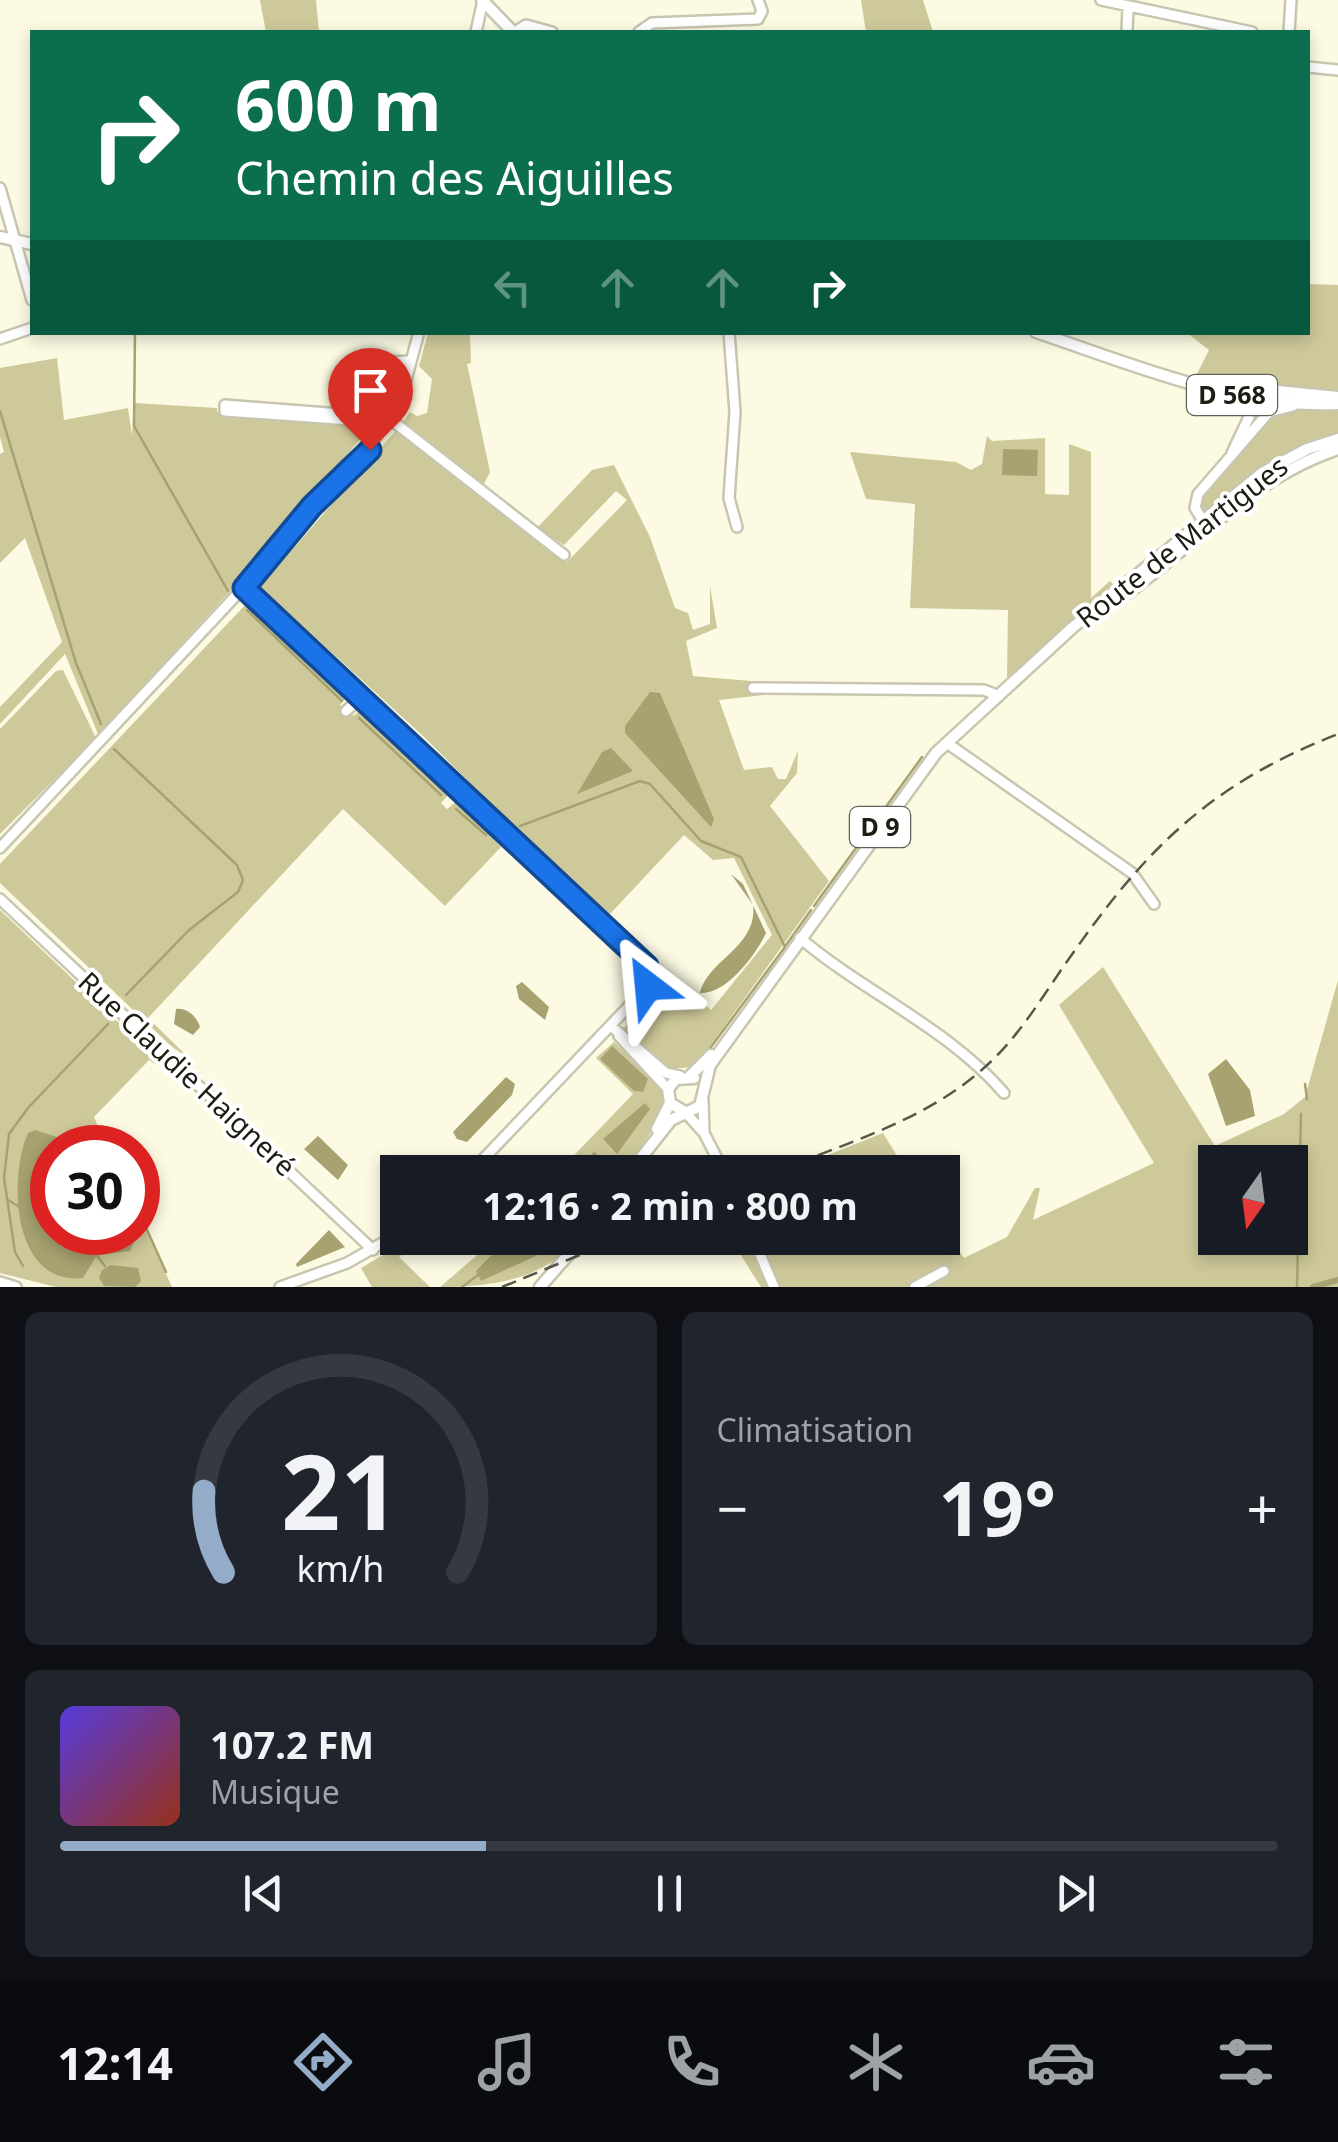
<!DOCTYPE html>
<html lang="fr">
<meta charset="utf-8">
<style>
body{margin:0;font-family:"Noto Sans",sans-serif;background:#20242c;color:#f1f3f6;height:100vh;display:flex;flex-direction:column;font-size:38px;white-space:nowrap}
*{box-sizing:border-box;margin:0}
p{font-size:32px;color:#9ea1a6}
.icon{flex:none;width:55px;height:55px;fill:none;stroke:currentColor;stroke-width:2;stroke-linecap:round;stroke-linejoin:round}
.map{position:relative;height:1287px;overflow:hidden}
.side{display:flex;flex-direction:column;gap:25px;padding:25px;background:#0d0f14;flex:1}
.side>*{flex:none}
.top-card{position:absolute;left:30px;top:30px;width:1280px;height:305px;border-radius:0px;box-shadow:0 5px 15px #0003;background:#0b6e4f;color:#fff;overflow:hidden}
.needle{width:65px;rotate:194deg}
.fabs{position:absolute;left:1198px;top:1145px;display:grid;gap:20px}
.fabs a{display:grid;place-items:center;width:110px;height:110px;border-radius:0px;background:#171b24;box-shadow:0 5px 15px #0003;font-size:50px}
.speed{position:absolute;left:30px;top:1125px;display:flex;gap:20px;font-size:50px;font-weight:700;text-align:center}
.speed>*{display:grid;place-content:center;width:130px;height:130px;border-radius:50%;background:#171b24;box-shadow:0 5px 15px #0003;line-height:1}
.speed .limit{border:15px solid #d22;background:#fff;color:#111}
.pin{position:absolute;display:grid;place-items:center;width:85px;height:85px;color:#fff;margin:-102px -42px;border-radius:50% 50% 50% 0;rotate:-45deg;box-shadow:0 0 10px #0007}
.pin .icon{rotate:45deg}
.me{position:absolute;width:110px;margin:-55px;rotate:331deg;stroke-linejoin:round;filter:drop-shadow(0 0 8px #0008)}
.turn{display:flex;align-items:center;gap:35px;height:210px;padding:0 40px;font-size:45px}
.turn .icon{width:130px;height:130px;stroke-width:2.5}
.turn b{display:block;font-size:70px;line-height:85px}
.lanes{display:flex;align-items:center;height:95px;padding:0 40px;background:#0003;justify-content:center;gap:50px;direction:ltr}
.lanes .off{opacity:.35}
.big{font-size:75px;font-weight:700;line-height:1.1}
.side .widget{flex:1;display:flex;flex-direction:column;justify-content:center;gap:15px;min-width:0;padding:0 35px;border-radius:15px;background:#20242c}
.side .dial{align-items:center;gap:0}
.dial svg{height:260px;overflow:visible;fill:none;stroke:#363941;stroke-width:7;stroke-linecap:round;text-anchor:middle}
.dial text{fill:#f1f3f6;stroke:none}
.song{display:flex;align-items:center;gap:30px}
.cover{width:120px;height:120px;border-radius:15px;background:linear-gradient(135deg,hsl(250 70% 55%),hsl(10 70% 35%))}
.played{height:10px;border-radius:5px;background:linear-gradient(90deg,#94acc8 35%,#363941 35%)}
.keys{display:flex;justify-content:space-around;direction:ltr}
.heat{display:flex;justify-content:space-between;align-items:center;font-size:55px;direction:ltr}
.side .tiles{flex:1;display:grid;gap:25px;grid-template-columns:1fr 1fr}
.widget:last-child{grid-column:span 2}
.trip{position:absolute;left:380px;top:1155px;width:580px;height:100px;border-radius:0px;background:#171b24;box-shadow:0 5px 15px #0003;font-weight:700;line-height:100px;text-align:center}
.menu{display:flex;height:160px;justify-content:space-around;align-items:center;background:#090b0e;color:#9ea1a6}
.menu .icon{width:70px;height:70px}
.menu .active{color:#94acc8}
.menu b{font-size:45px;color:#f1f3f6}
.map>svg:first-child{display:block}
.green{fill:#cec99a;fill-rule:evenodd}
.water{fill:#a7a270}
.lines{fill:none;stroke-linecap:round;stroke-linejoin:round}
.stream{stroke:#a7a270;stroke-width:2.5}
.canal{stroke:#a7a270;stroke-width:6}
.minor-casing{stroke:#c8c6b0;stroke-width:14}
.major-casing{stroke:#c8c6b0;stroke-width:15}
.minor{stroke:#fff;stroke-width:9}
.major{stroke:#fff;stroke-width:10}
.rail{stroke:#58574a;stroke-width:2.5;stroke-dasharray:15 8;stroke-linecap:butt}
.route-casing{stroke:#114b97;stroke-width:25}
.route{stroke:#1a73e8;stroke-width:18}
.labels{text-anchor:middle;stroke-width:8;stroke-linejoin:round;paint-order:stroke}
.shield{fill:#fff;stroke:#61615a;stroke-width:2.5}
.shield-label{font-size:25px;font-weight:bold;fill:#1d1d14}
.street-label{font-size:28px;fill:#1d1d14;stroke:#fff}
</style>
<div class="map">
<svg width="1338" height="1287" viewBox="0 0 1338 1287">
<rect width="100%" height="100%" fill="#fcfae3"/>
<path class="green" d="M260 0H316L319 32H266Z
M861 0H923L933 32H866Z
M1308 284 1338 285V391L1275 389 1197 374 1209 350 1187 333 1308 332Z
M428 333H470L471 363 467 364 490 472 484 484 479 486 402 424 410 412 417 416 427 413 432 379 419 366Z
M57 358 64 420 128 408 132 435 134 403 217 408V412L364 424 369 429 234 587 98 734 65 654 0 724V707L62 642 25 538 0 563V454L4 452 0 437V368Z
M1338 409V435L1312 444 1203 513 1201 498 1272 415 1282 410Z
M397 429 567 562 627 500 616 491 564 545 537 528 592 470 614 465 650 537 675 608 688 613 693 630 710 624V586L717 628 686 641 693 676 751 681V691L781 693 719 700 744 770 772 767 778 779H786L798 751 797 773 770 806 829 881 695 1067 666 1069 624 1028 673 975 711 1010 772 935 734 858 713 860 684 835 610 914 578 890 423 736 260 587Z
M987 436 992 441 1045 438V494L1069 495V444L1091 452V598L1110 581 1116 588 1007 678 1008 610 910 608 915 504 866 499 850 452 956 462 971 470 982 464Z
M248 602 349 694 340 705 354 716 362 707 449 794 441 803 447 809 457 801 501 847 445 906 343 809 148 1018 190 1059 171 1046 0 883V864Z
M63 670 96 738 0 834V729L56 671Z
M0 910 159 1061 155 1064 149 1060 94 1117 107 1147 52 1148V1232H138V1213L172 1287H56L0 1273Z
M1103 967 1215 1146 1284 1114 1305 1097 1338 980V1287H761L730 1238H942L943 1227 964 1258 1007 1237 1035 1188H1040L1033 1220 1154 1163 1059 1005ZM1215 1162H1290V1238H1215Z
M614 1042C626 1054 643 1068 654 1076 685 1099 636 1152 622 1172H558L633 1094 596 1058Z
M883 1133 907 1172H785Z
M411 1238H422L399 1257 430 1287H372L361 1268Z
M497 1238H577C545 1280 491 1287 440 1287Z"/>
<path class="water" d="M1003 449 1038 450 1037 476 1002 475Z
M650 692 660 693 714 819 711 827 625 733V726Z
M611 748 633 771 577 794 602 752Z
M731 874 743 884 766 933C756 955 726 995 700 993 707 960 758 947 753 905Z
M522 982 549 1007 545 1020 519 999 516 986Z
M176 1009C187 1007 197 1017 200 1027L193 1035 174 1024Z
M612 1046 648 1079 643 1092 634 1091 600 1059Z
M1226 1059 1250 1090 1255 1116 1226 1126 1208 1074Z
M506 1077 515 1084 512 1095 467 1142 457 1139 453 1132Z
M645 1103 650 1109 617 1154 603 1139Z
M35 1130 88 1147 52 1148V1232L133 1233 136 1238 130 1251 97 1255 83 1278C12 1286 8 1178 28 1133Z
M318 1136 348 1165 338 1180 304 1149Z
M594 1152 610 1163 607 1172H572Z
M329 1230 345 1247 297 1267 296 1264Z
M508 1238H562L553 1248 481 1281 476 1271Z
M111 1265 138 1268 141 1281 135 1287 104 1286 99 1278 102 1270Z"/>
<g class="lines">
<path class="stream" d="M135 332 134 426 228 591
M0 411 76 663 101 724
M247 610 342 701
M359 718 441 795
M114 749 237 865 243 880 238 892 189 930 126 995
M456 809 486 835
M520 826 640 781 650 784 701 841 741 857 785 947 708 1051
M814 906 922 757
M786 945 811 910
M693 1065 703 1056
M1305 1084 1307 1099
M102 1132 110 1148
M8 1200 23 1209
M138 1210 166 1272
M95 1253 105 1266
M23 1266 15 1252 4 1178 9 1134 28 1108 108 1024
M462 1287 478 1275
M1297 1287 1301 1114"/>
<path class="canal" d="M1313 1287 1338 1280"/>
<defs>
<path id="minor" d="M1101 0 1252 32
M476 32 483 0
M515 32 526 25 552 32
M639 32 652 23 758 19 762 11 758 0
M1127 32 1128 6
M1289 32 1291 0
M1308 67 1338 70
M0 188 32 300
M729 332 735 412 729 498 737 527
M0 339 32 328
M408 361 395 362 388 368 365 421 380 430 400 402 419 332
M1228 395 1246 407 1249 417 1232 453
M225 405 354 415 365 421 225 411Z
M390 419 564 555
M349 467 377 433
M1206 525 1195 508 1198 494 1269 412 1293 406
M243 588 649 970 648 986 471 1172
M753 688 984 690 999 696
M346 711 363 696
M947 743 1132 873 1154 904
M0 848 243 588 312 506 364 457 380 430
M0 899 373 1250
M800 938C865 993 948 1028 1004 1093
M611 1026 666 1073 680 1076
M619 1036 668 1089
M685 1112 704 1133 703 1101
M704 1133 724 1172
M753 1238 774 1287
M0 1282 16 1287
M280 1287 347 1263 398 1234
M915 1287 944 1271"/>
<path id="major" d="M482 0 513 32
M0 237 32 244
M1036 332C1134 365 1234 408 1338 404
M1225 386 1338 397
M1129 592C1197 542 1257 475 1338 449
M690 1076 711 1055
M685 1112 670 1103 668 1089 676 1079 694 1078
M657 1129 670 1103
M630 1172 671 1120 700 1106 710 1065 936 753 1072 628 1262 473 1307 449 1338 439
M540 1287 583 1238"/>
</defs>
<use href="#minor" class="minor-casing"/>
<use href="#major" class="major-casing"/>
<use href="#minor" class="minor"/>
<use href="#major" class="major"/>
<path class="rail" d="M775 1172C846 1143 927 1120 985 1067 1021 1035 1045 992 1073 953 1149 845 1213 783 1338 734
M502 1287 621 1238"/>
</g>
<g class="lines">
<defs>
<path id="route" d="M370 450 312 506 244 588 647 966 648 986"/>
</defs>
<use href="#route" class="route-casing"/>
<use href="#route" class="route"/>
</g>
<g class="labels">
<g class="shield">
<rect x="1187" y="375" width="90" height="40" rx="8"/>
<rect x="850" y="807" width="60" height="40" rx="8"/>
</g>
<g class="shield-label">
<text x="1232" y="404">D 568</text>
<text x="880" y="836">D 9</text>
</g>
<g class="street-label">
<text transform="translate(1182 542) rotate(-38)" y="10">Route de Martigues</text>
<text transform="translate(187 1074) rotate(43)" y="10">Rue Claudie Haigneré</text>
</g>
</g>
</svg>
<div class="fabs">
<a><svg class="needle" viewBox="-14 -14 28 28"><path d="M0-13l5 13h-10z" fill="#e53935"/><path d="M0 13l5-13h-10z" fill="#9ea1a6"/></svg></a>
</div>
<div class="speed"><div class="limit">30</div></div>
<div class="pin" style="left:370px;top:450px;background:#d93025"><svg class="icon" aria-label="arrive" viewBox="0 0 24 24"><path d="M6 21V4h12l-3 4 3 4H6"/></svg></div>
<svg class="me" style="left:648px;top:986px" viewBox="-20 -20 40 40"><path d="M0-17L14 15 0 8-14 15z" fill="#1a73e8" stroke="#fff" stroke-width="4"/></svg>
<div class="trip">12:16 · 2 min · 800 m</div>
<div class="top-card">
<div class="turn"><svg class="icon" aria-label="right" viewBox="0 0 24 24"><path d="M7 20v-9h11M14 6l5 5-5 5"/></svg><div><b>600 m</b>Chemin des Aiguilles</div></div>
<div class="lanes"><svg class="icon off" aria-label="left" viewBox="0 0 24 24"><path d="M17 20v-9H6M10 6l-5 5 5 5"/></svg><svg class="icon off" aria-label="ahead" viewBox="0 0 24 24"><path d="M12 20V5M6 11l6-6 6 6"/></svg><svg class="icon off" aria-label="ahead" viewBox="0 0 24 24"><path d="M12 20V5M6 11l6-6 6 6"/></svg><svg class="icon" aria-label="right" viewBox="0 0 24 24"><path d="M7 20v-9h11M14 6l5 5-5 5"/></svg></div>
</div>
</div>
<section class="side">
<div class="tiles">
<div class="widget dial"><svg viewBox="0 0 100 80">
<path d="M14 69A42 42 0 1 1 86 69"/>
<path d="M14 69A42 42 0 0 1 8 44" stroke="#94acc8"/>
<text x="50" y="56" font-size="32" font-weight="700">21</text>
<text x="50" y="72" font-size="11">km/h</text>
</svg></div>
<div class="widget"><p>Climatisation</p>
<div class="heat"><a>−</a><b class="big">19°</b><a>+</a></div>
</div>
<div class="widget">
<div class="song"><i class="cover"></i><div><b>107.2 FM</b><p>Musique</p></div></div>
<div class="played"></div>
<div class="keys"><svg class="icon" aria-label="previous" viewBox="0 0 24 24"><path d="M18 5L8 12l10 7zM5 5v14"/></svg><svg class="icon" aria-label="pause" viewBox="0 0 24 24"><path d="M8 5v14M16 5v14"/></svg><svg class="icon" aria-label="next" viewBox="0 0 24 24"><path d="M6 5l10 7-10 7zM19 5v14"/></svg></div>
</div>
</div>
</section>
<nav class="menu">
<b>12:14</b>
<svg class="icon active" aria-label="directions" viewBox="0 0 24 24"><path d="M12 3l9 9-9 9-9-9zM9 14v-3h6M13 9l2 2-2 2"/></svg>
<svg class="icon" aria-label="music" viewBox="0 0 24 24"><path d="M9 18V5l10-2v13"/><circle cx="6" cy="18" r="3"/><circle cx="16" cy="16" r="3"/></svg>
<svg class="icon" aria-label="phone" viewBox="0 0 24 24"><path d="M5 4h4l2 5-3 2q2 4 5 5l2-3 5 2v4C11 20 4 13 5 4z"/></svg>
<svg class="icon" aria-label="climate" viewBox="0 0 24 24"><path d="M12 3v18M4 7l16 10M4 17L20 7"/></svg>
<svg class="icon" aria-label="car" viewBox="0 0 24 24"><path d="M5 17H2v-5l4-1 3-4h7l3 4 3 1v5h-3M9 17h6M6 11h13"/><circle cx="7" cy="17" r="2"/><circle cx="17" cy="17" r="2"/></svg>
<svg class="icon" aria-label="filters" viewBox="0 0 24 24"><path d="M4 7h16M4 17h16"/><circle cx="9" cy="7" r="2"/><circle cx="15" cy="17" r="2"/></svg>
</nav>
